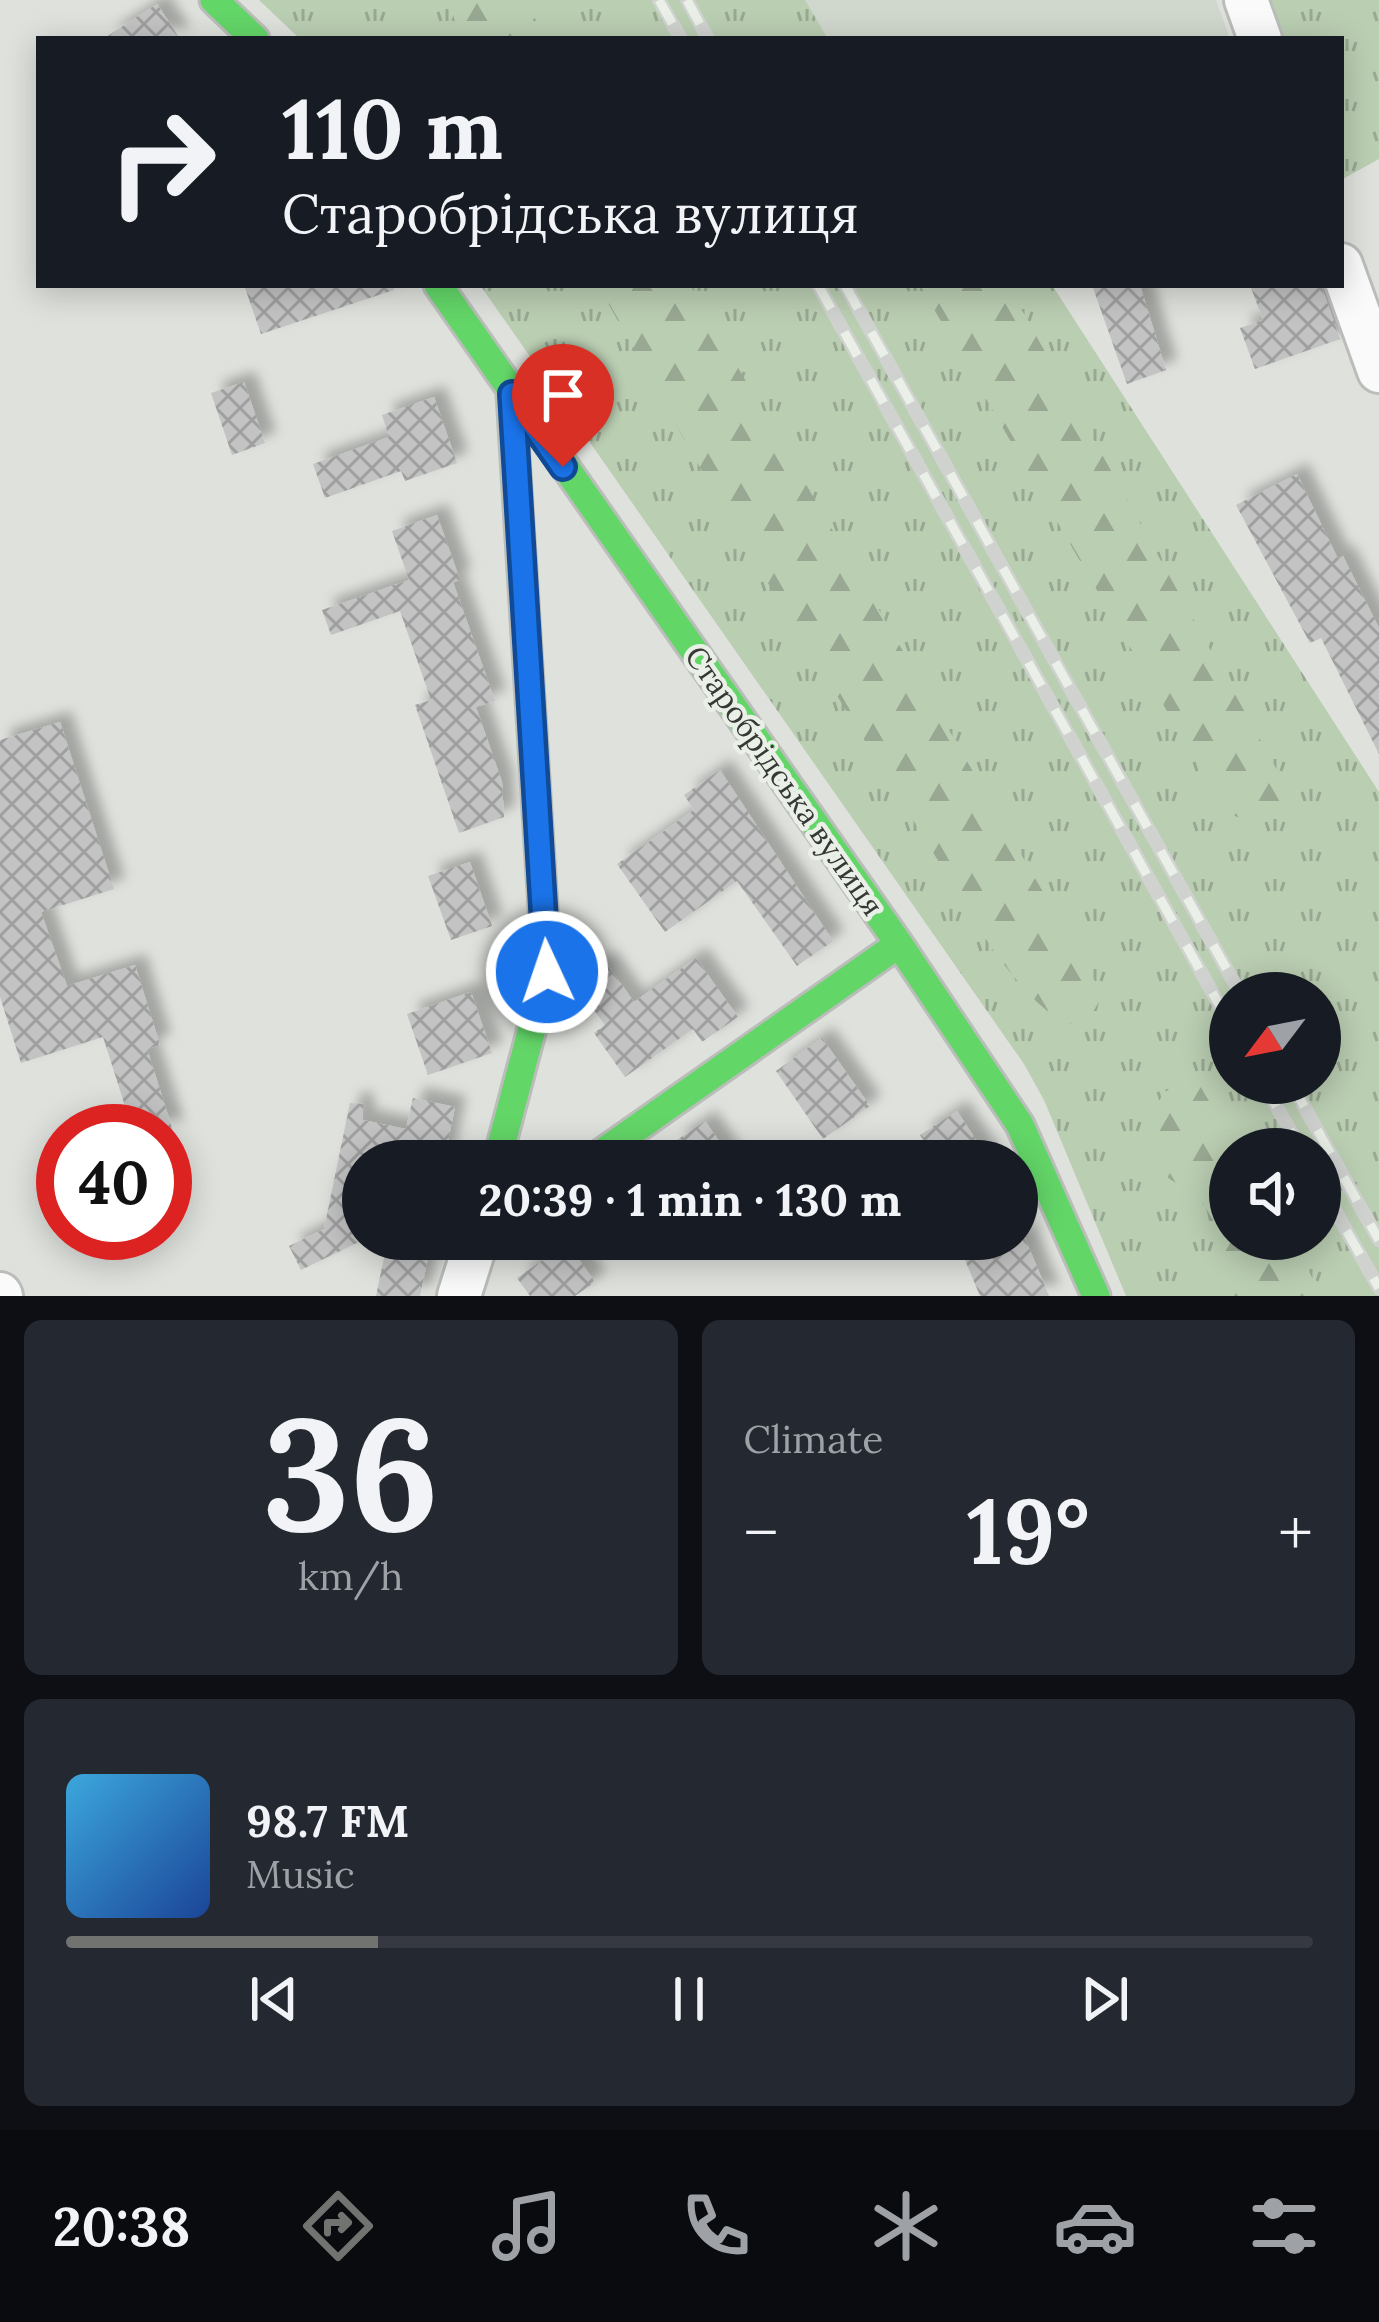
<!DOCTYPE html>
<meta charset="utf-8">
<style>
body{margin:0;font-family:Lora,serif;background:#242831;color:#f1f3f6;height:100vh;display:flex;flex-direction:column;font-size:45px;white-space:nowrap}
*{box-sizing:border-box;margin:0}
p{font-size:39px;color:#9ea1a6}
.icon{flex:none;width:66px;height:66px;fill:none;stroke:currentColor;stroke-width:2;stroke-linecap:round;stroke-linejoin:round}
.map{position:relative;height:1296px;overflow:hidden}
.panel{display:flex;flex-direction:column;gap:24px;padding:24px;background:#0d0f14;flex:1}
.panel>*{flex:none}
.top-card{position:absolute;left:36px;top:36px;width:1308px;height:252px;border-radius:0px;box-shadow:0 6px 30px #0003;background:#171b24;color:#f1f3f6;overflow:hidden}
.needle{width:78px;rotate:238deg}
.tools{position:absolute;left:1209px;top:972px;display:grid;gap:24px}
.tools a{display:grid;place-items:center;width:132px;height:132px;border-radius:50%;background:#171b24;box-shadow:0 6px 30px #0003;font-size:60px}
.speed{position:absolute;left:36px;top:1104px;display:flex;gap:24px;font-size:60px;font-weight:700;text-align:center}
.speed>*{display:grid;place-content:center;width:156px;height:156px;border-radius:50%;background:#171b24;box-shadow:0 6px 30px #0003;line-height:1}
.speed .limit{border:18px solid #d22;background:#fff;color:#111}
.pin{position:absolute;display:grid;place-items:center;width:102px;height:102px;color:#fff;margin:-123px -51px;border-radius:50% 50% 50% 0;rotate:-45deg;box-shadow:0 0 12px #0007}
.pin .icon{rotate:45deg}
.me{position:absolute;width:132px;margin:-66px;rotate:357deg;stroke-linejoin:round;filter:drop-shadow(0 0 9px #0008)}
.turn{display:flex;align-items:center;gap:42px;height:252px;padding:0 48px;font-size:54px}
.turn .icon{width:156px;height:156px;stroke-width:2.5}
.turn b{display:block;font-size:84px;line-height:102px}
.big{font-size:90px;font-weight:700;line-height:1.1}
.panel .card{flex:1;display:flex;flex-direction:column;justify-content:center;gap:18px;min-width:0;padding:0 42px;border-radius:18px;background:#242831}
.panel .dial{align-items:center;gap:0}
.dial b{font-size:156px;line-height:1}
.song{display:flex;align-items:center;gap:36px}
.cover{width:144px;height:144px;border-radius:18px;background:linear-gradient(135deg,hsl(200 70% 55%),hsl(220 70% 35%))}
.played{height:12px;border-radius:6px;background:linear-gradient(90deg,#70736f 25%,#363941 25%)}
.keys{display:flex;justify-content:space-around;direction:ltr}
.heat{display:flex;justify-content:space-between;align-items:center;font-size:66px;direction:ltr}
.panel .tiles{flex:1;display:grid;gap:24px;grid-template-columns:1fr 1fr}
.card:last-child{grid-column:span 2}
.trip{position:absolute;left:342px;top:1140px;width:696px;height:120px;border-radius:60px;background:#171b24;box-shadow:0 6px 30px #0003;font-weight:700;line-height:120px;text-align:center}
.menu{display:flex;height:192px;justify-content:space-around;align-items:center;background:#090b0e;color:#9ea1a6}
.menu .icon{width:84px;height:84px}
.menu .on{color:#70736f}
.menu b{font-size:54px;color:#f1f3f6}
.map>svg:first-child{display:block}
.built{fill:#d0d7cd}
.grass{fill:url(#grass-tufts);fill-rule:evenodd}
.forest{fill:url(#forest-firs)}
.building{fill:url(#building-cross-hatch);filter:url(#shadow)}
.lines{fill:none;stroke-linecap:round;stroke-linejoin:round}
.street-casing{stroke:#babdb9;stroke-width:48}
.fast-casing{stroke:#babdb9;stroke-width:33}
.street{stroke:#fafafa;stroke-width:42}
.fast{stroke:#63d668;stroke-width:27}
.rail-casing{stroke:#d0d2d0;stroke-width:14}
.rail{stroke:#eaf0e7;stroke-width:9;stroke-dasharray:27;stroke-linecap:butt}
.route-casing{stroke:#114b97;stroke-width:30}
.route{stroke:#1a73e8;stroke-width:21}
.labels{text-anchor:middle;stroke-width:9;stroke-linejoin:round;paint-order:stroke}
.street-label{font-size:30px;fill:#353834;stroke:#eaf0e7}
</style>
<div class="map">
<svg width="1379" height="1296" viewBox="0 0 1379 1296">
<defs>
<pattern id="grass-tufts" width="24" height="20" patternUnits="userSpaceOnUse" patternTransform="scale(3)"><rect width="24" height="20" fill="#baceb2"/><path d="M3 7l-1-3M5 7V3M7 7l1-3M15 17l-1-3M17 17v-4M19 17l1-3" fill="none" stroke="#98a892"/></pattern>
<pattern id="forest-firs" width="22" height="20" patternUnits="userSpaceOnUse" patternTransform="scale(3)"><rect width="22" height="20" fill="#baceb2"/><path d="M5 1l3.5 6h-7zM16 11l3.5 6h-7z" fill="#98a892"/></pattern>
<pattern id="building-cross-hatch" width="8" height="8" patternUnits="userSpaceOnUse" patternTransform="scale(3)"><rect width="8" height="8" fill="#c2c3c2"/><path d="M0 0l8 8M0 8l8-8" fill="none" stroke="#9e9f9e"/></pattern>
<filter id="shadow"><feDropShadow dx="11" dy="-11" stdDeviation="6" flood-color="#0004"/></filter>
</defs>
<rect width="100%" height="100%" fill="#dee1dc"/>
<path class="built" d="M475 0H1216L1230 39H505Z"/>
<path class="grass" d="M259 0H805L828 39H300Z
M1270 0H1379V159L1341 180V39H1283Z
M480 285H1052L1379 792V1296H1126L1044 1100 1024 1064ZM1230 993H1320V1083H1230ZM1230 1149H1320V1239H1230Z"/>
<path class="forest" d="M448 0H524L547 39H461Z
M598 285H690L1096 983C1101 1003 1100 1015 1083 1027 1044 1021 1018 981 994 952L727 516Z
M920 285H1008L1287 788 1281 809C1260 821 1247 824 1225 811Z
M1180 1083 1199 1084 1237 1149H1230V1239H1290L1323 1296H1225L1206 1207C1174 1173 1147 1181 1141 1127L1165 1092Z"/>
<path class="building" d="M157 4 180 39H103Z
M244 285H393L394 290 261 334Z
M1092 285H1140L1166 370 1127 384Z
M1250 285H1321L1340 339 1255 369 1240 328 1263 320Z
M244 382 265 443 232 455 211 393Z
M434 397 457 463 405 481 401 471 325 498 313 464 389 437 382 415Z
M1297 474 1338 559 1343 556 1379 628V754L1321 638 1310 643 1236 505Z
M437 515 460 580 453 582 495 701 476 707 502 782 504 817 459 833 415 705 431 700 400 611 331 635 322 610 409 580 392 531Z
M60 722 114 889 41 912 67 986 135 965 160 1045 147 1049 173 1131H133L103 1037 21 1063 0 997V740Z
M720 770 833 941 797 966 737 881 665 932 617 864 694 810 684 795Z
M470 862 492 926 451 940 428 876Z
M696 958 738 1017 702 1042 693 1029 625 1077 594 1033 605 1025 577 987 579 979 605 961 634 1002Z
M471 992 492 1053 428 1075 407 1014Z
M822 1038 870 1106 823 1139 776 1071Z
M413 1098 455 1107 444 1161H363V1240L301 1270 289 1246 324 1229 350 1103 363 1104V1120L406 1129Z
M957 1111 990 1161H937L920 1135Z
M705 1121 733 1161H688L674 1142Z
M1022 1231 1049 1296H980L963 1255 1002 1239H1017V1233Z
M388 1239H432L420 1296H376Z
M567 1243 595 1282 575 1296H530L517 1278Z"/>
<g class="lines">
<defs>
<path id="street" d="M1246 0 1260 39
M1341 265 1379 371
M0 1294 1 1296
M459 1296 477 1239"/>
<path id="fast" d="M214 0 255 39
M438 285 899 944 1020 1125 1096 1296
M497 1161 547 972 511 394
M590 1161 899 944"/>
</defs>
<use href="#street" class="street-casing"/>
<use href="#fast" class="fast-casing"/>
<use href="#street" class="street"/>
<use href="#fast" class="fast"/>
<defs>
<path id="rail" d="M659 0 681 39
M687 0 708 39
M818 285 1230 1024
M845 285 1240 993
M1263 1083 1301 1149
M1291 1083 1379 1240
M1320 1184 1379 1288"/>
</defs>
<use href="#rail" class="rail-casing"/>
<use href="#rail" class="rail"/>
</g>
<g class="lines">
<defs>
<path id="route" d="M547 972 512 394 563 467"/>
</defs>
<use href="#route" class="route-casing"/>
<use href="#route" class="route"/>
</g>
<g class="labels">
<g class="street-label">
<text transform="translate(784 781) rotate(55)" y="10">Старобрідська вулиця</text>
</g>
</g>
</svg>
<div class="tools">
<a><svg class="needle" viewBox="-14 -14 28 28"><path d="M0-13l5 13h-10z" fill="#e53935"/><path d="M0 13l5-13h-10z" fill="#9ea1a6"/></svg></a>
<a><svg class="icon" aria-label="sound" viewBox="0 0 24 24"><path d="M4 9h4l5-4v14l-5-4H4zM17 9q2 3 0 6"/></svg></a>
</div>
<div class="speed"><div class="limit">40</div></div>
<div class="pin" style="left:563px;top:467px;background:#d93025"><svg class="icon" aria-label="arrive" viewBox="0 0 24 24"><path d="M6 21V4h12l-3 4 3 4H6"/></svg></div>
<svg class="me" style="left:547px;top:972px" viewBox="-20 -20 40 40"><circle r="17" fill="#1a73e8" stroke="#fff" stroke-width="3"/><path d="M0-11L8 9 0 5-8 9z" fill="#fff"/></svg>
<div class="trip">20:39 · 1 min · 130 m</div>
<div class="top-card">
<div class="turn"><svg class="icon" aria-label="right" viewBox="0 0 24 24"><path d="M7 20v-9h11M14 6l5 5-5 5"/></svg><div><b>110 m</b>Старобрідська вулиця</div></div>
</div>
</div>
<section class="panel">
<div class="tiles">
<div class="card dial"><b>36</b><p>km/h</p></div>
<div class="card"><p>Climate</p>
<div class="heat"><a>−</a><b class="big">19°</b><a>+</a></div>
</div>
<div class="card">
<div class="song"><i class="cover"></i><div><b>98.7 FM</b><p>Music</p></div></div>
<div class="played"></div>
<div class="keys"><svg class="icon" aria-label="previous" viewBox="0 0 24 24"><path d="M18 5L8 12l10 7zM5 5v14"/></svg><svg class="icon" aria-label="pause" viewBox="0 0 24 24"><path d="M8 5v14M16 5v14"/></svg><svg class="icon" aria-label="next" viewBox="0 0 24 24"><path d="M6 5l10 7-10 7zM19 5v14"/></svg></div>
</div>
</div>
</section>
<nav class="menu">
<b>20:38</b>
<svg class="icon on" aria-label="directions" viewBox="0 0 24 24"><path d="M12 3l9 9-9 9-9-9zM9 14v-3h6M13 9l2 2-2 2"/></svg>
<svg class="icon" aria-label="music" viewBox="0 0 24 24"><path d="M9 18V5l10-2v13"/><circle cx="6" cy="18" r="3"/><circle cx="16" cy="16" r="3"/></svg>
<svg class="icon" aria-label="phone" viewBox="0 0 24 24"><path d="M5 4h4l2 5-3 2q2 4 5 5l2-3 5 2v4C11 20 4 13 5 4z"/></svg>
<svg class="icon" aria-label="climate" viewBox="0 0 24 24"><path d="M12 3v18M4 7l16 10M4 17L20 7"/></svg>
<svg class="icon" aria-label="car" viewBox="0 0 24 24"><path d="M5 17H2v-5l4-1 3-4h7l3 4 3 1v5h-3M9 17h6M6 11h13"/><circle cx="7" cy="17" r="2"/><circle cx="17" cy="17" r="2"/></svg>
<svg class="icon" aria-label="filters" viewBox="0 0 24 24"><path d="M4 7h16M4 17h16"/><circle cx="9" cy="7" r="2"/><circle cx="15" cy="17" r="2"/></svg>
</nav>
